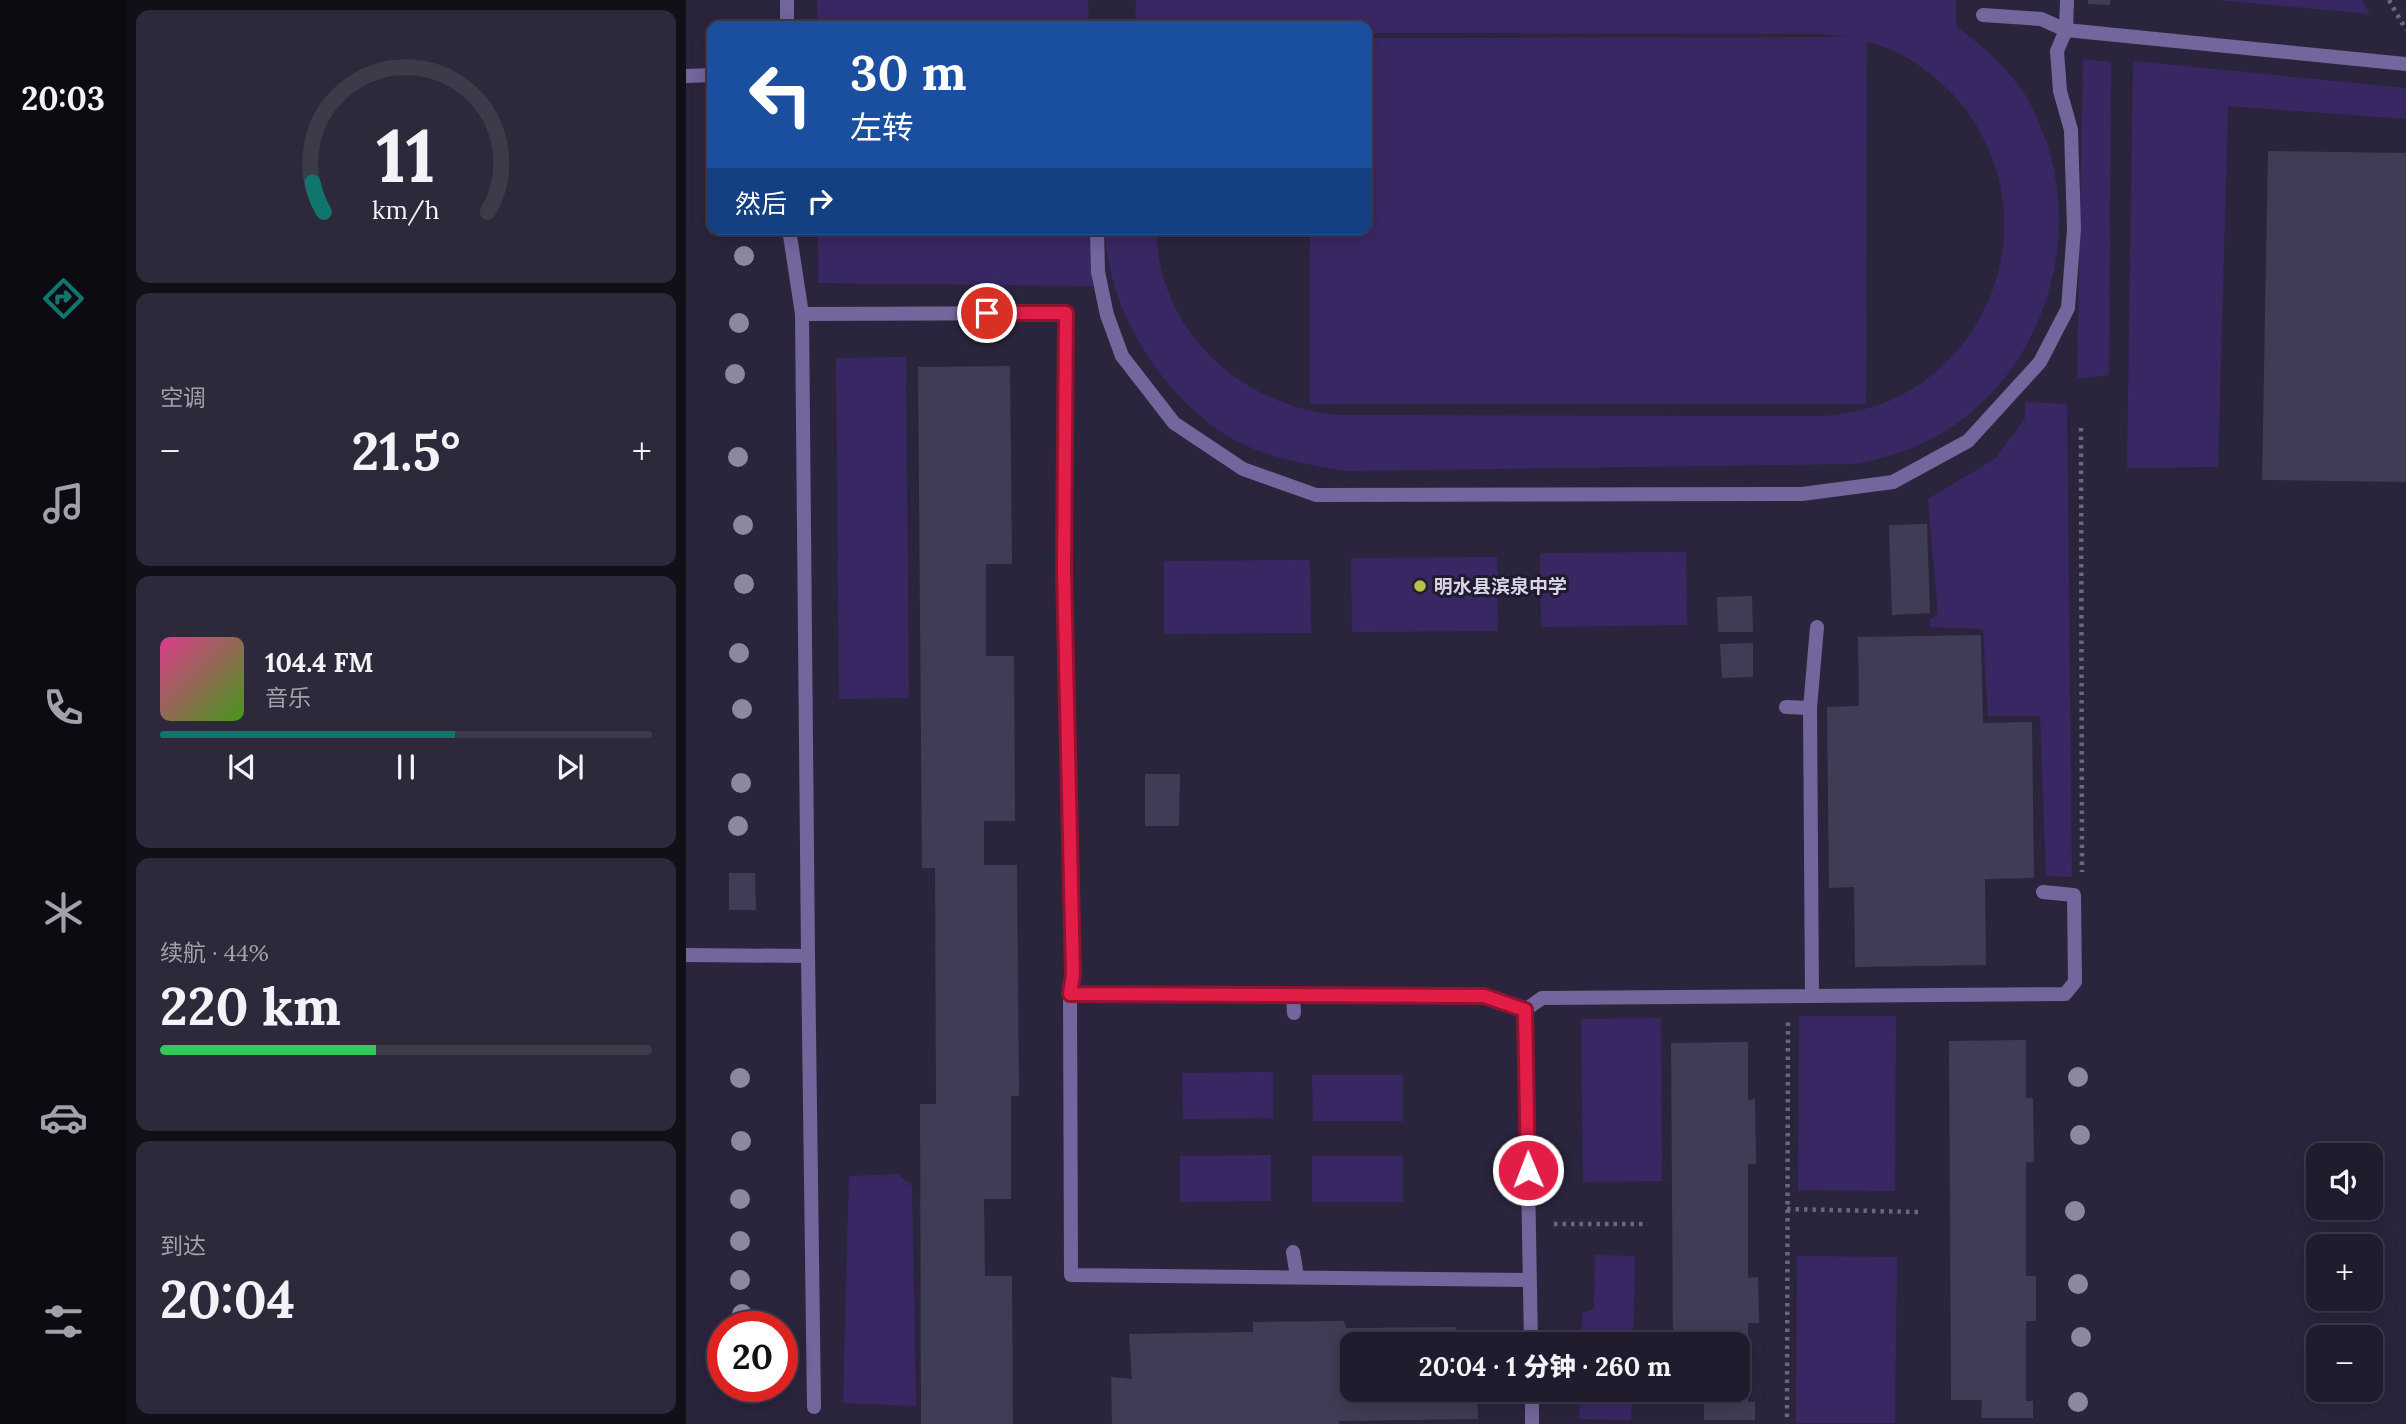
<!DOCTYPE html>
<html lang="zh">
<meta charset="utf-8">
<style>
body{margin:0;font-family:Lora,"Noto Sans SC",serif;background:#2d293a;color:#f1f3f6;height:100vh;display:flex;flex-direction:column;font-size:26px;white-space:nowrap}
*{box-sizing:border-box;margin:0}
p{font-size:23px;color:#a2a1aa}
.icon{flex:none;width:38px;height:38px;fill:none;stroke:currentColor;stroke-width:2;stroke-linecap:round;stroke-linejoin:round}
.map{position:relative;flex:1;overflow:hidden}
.details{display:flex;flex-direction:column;gap:10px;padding:10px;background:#120f19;width:560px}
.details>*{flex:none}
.hud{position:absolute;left:21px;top:21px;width:665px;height:214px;border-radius:14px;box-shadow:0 4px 18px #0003,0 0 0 2px #3d3a4a;background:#1a4fa0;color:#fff;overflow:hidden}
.buttons{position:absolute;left:1620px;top:1143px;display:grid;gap:14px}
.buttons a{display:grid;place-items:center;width:77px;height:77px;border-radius:14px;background:#201c2e;box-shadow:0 4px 18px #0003,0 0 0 2px #3d3a4a;font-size:35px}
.speed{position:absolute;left:21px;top:1311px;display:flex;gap:14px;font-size:35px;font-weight:700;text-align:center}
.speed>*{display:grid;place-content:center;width:91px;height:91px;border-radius:50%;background:#201c2e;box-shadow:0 4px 18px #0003,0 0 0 2px #3d3a4a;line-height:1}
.speed .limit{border:10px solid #d22;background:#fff;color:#111}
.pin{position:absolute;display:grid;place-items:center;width:60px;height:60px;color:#fff;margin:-30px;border:4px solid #fff;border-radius:50%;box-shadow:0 2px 7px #0007}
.me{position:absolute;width:77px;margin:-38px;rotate:359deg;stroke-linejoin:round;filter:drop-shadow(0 0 5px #0008)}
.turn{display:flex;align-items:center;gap:24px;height:147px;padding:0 28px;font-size:32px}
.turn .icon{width:91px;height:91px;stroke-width:2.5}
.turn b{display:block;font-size:49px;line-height:60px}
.then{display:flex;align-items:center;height:66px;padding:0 28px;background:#0003;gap:14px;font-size:26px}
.big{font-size:52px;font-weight:800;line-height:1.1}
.details .tile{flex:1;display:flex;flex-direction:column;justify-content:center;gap:10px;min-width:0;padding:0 24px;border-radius:14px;background:#2d293a}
.details .dial{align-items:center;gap:0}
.dial svg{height:182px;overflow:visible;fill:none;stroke:#3d3a4a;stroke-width:7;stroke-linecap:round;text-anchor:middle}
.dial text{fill:#f1f3f6;stroke:none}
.song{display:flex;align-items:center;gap:21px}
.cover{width:84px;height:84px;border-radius:10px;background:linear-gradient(135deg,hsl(330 70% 55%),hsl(100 70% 35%))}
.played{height:7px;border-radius:4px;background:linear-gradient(90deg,#0f766e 60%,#3d3a4a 60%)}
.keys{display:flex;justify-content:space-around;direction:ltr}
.heat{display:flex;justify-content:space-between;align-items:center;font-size:38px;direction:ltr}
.charge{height:10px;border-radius:5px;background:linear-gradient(90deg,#34c759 44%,#3d3a4a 0)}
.trip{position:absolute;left:654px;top:1332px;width:410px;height:70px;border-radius:14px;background:#201c2e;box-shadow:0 4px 18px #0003,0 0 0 2px #3d3a4a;font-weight:800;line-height:70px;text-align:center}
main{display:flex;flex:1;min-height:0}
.tabs{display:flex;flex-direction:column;width:126px;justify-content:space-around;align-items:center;background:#0d0b12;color:#a2a1aa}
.tabs .icon{width:49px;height:49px}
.tabs .selected{color:#0f766e}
.tabs b{font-size:32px;color:#f1f3f6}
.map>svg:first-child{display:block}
.green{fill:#392764}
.building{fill:#413c55}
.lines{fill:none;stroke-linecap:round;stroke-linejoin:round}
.path{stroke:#6b677c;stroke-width:4.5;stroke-dasharray:3.5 5;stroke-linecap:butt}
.lane{stroke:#72669d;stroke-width:14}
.tree{fill:#8c889f}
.route-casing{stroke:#92132f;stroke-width:18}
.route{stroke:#e11d48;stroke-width:12}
.poi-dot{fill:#b8c147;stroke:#211b32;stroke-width:2.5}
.labels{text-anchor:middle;stroke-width:6;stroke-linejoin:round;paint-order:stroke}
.poi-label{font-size:19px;font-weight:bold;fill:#d8d5e5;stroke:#211b32;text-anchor:start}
</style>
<main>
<nav class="tabs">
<b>20:03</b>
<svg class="icon selected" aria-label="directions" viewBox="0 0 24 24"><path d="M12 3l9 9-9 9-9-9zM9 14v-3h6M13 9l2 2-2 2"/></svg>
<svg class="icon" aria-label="music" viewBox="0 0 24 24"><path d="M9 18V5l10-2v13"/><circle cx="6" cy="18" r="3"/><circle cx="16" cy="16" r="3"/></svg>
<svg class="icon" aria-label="phone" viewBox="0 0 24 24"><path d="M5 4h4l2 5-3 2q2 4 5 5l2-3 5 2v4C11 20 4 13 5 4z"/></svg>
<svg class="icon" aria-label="climate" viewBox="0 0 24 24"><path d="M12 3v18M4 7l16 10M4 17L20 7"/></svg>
<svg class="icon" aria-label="car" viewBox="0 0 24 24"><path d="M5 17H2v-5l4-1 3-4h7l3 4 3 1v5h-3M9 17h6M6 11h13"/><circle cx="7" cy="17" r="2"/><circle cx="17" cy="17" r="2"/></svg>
<svg class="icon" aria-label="filters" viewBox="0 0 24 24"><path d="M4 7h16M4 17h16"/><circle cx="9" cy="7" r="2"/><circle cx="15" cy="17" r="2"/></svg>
</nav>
<section class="details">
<div class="tile dial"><svg viewBox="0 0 100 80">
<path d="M14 69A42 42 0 1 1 86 69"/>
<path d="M14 69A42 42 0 0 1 9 56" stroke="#0f766e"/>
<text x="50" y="56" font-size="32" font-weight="700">11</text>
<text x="50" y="72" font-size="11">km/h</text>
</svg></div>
<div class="tile"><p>空调</p>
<div class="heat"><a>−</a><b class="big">21.5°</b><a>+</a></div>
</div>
<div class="tile">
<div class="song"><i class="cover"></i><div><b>104.4 FM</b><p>音乐</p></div></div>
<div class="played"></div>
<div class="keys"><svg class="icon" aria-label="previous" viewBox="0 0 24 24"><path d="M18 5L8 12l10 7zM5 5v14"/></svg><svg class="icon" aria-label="pause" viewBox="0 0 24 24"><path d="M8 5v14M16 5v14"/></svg><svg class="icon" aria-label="next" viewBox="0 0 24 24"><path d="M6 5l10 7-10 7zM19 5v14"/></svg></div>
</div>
<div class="tile"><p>续航 · 44%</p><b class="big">220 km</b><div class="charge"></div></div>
<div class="tile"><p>到达</p><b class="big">20:04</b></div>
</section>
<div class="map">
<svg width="1720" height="1424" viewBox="0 0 1720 1424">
<rect width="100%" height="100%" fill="#2a253d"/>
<path class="green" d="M131 0H402L403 26H131Z
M450 0H1270V26C1295 45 1320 66 1338 93 1344 101 1348 112 1352 121 1402 230 1360 371 1256 433 1230 449 1202 457 1172 464L659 471C626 465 592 460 561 446 485 412 420 312 419 229H471C470 331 556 406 652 415L1139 416C1166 413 1192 407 1216 395 1297 352 1338 254 1309 167 1299 135 1281 105 1255 83 1234 64 1209 48 1181 42L1180 404H624V229H681V38L1163 37 1136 34 681 33V26H449Z
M1532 0H1676L1684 14Z
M1397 59 1425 62 1423 375 1391 379Z
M1447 61 1720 88V119L1542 106 1532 467 1441 468Z
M132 229H405L406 286 132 283Z
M220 357 223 698 153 699 150 358Z
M1339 402 1381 404 1386 877 1360 876 1354 716H1302L1297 629 1244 627V619L1252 615 1242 499 1310 458 1339 419Z
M1000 552 1001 625 855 627 854 553Z
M811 557 812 631 666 632 665 558Z
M624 560 625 633 478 634V561Z
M1113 1016H1210L1209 1191 1112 1190Z
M975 1018 976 1181 897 1182 895 1019Z
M587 1072V1118L497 1119 496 1073Z
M626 1075H717V1121H627Z
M585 1155V1201L494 1202V1156Z
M626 1156H717V1202H626Z
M212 1174 226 1186 230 1406 157 1403 163 1176Z
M909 1255 949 1256 947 1344H895L896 1313 908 1309Z
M1111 1256 1211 1257 1209 1423H1110Z
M894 1390H946L945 1420 893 1419Z"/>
<path class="building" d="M1402 0H1424V5L1402 4Z
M1582 151 1720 153V482L1576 480Z
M324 366 326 564H300V656H328L329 821H298V865H331L333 1096H325V1199H298L299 1276H326L327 1424H235L234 1104H250L249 868H236L232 367Z
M1241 524 1244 613 1206 615 1203 525Z
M1066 596 1067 632H1032L1031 597Z
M1295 635 1297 723 1346 722 1348 878 1299 879 1300 965 1169 967 1168 887 1143 888 1141 707 1173 706 1172 637Z
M1067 643V677L1036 678 1034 644Z
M459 774H494L493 826H459Z
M43 873H69L70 910H43Z
M1340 1040V1098H1347L1348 1162H1340V1276H1350V1321H1340V1401H1347V1418H1295L1296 1400H1265L1263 1041Z
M1062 1042V1100L1069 1099 1070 1164H1062V1278L1072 1277 1073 1323H1062V1402H1069V1420H1018V1402H987V1390H1052V1344H987L985 1043Z
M658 1321 660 1328 770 1327V1344H667V1390H791L792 1419 653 1421V1424H426L425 1377 446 1379 443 1334 567 1332V1322Z"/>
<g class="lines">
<path class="path" d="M1703 0 1720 30
M1395 428 1396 872
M1101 1209 1232 1212
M868 1224H958
M1101 1417 1102 1022"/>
<path class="lane" d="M1297 15 1355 19 1380 30 1381 0
M101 26V0
M0 76 26 75
M103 229 116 314
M411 229 412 272 421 315 436 356 488 423 557 469 630 495 1116 494 1207 482 1282 441 1354 362 1382 308 1388 229 1385 130 1374 91 1371 51 1380 30 1720 64
M1100 707 1124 708
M0 955 122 956 116 314 380 313 378 570 387 974 384 994
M122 956 128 1407
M607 995 608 1013
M1126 996 1124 708 1131 627
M839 1010 798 996 384 994 385 1275 843 1280
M607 1252 611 1276
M845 1344 839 1010 856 998 1379 994 1389 982 1388 895 1357 892
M846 1390V1424"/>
</g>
<g class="tree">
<circle cx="58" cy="256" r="10"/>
<circle cx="53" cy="323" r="10"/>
<circle cx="49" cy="374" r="10"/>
<circle cx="52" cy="457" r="10"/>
<circle cx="57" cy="525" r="10"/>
<circle cx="58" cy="584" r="10"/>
<circle cx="53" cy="653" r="10"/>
<circle cx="56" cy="709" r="10"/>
<circle cx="55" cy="783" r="10"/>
<circle cx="52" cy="826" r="10"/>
<circle cx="1392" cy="1077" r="10"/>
<circle cx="54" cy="1078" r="10"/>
<circle cx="1394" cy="1135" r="10"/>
<circle cx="55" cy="1141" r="10"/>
<circle cx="54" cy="1199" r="10"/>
<circle cx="1389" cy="1211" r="10"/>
<circle cx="54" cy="1241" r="10"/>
<circle cx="54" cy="1280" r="10"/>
<circle cx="1392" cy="1284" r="10"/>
<circle cx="56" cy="1314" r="10"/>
<circle cx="1395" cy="1337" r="10"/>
<circle cx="1392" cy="1402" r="10"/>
</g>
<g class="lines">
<defs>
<path id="route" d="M301 313H380L378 570 387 974 384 994 798 996 839 1010 842 1170"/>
</defs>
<use href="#route" class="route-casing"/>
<use href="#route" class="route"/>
</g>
<circle class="poi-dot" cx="734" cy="586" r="7"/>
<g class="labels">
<g class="poi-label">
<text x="748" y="593">明水县滨泉中学</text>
</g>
</g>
</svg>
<div class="buttons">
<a><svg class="icon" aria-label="sound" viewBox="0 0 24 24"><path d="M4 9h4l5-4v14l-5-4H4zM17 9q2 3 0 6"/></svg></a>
<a>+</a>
<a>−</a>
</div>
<div class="speed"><div class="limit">20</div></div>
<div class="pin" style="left:301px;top:313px;background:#d93025"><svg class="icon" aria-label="arrive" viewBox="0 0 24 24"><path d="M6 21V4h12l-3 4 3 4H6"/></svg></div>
<svg class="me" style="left:842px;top:1170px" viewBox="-20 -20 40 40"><circle r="17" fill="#e11d48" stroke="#fff" stroke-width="3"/><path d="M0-11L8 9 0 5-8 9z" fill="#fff"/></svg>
<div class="trip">20:04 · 1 分钟 · 260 m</div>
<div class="hud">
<div class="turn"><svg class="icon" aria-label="left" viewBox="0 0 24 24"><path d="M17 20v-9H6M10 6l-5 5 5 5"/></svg><div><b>30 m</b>左转</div></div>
<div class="then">然后<svg class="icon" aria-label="right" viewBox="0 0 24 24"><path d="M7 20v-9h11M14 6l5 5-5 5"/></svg></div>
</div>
</div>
</main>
